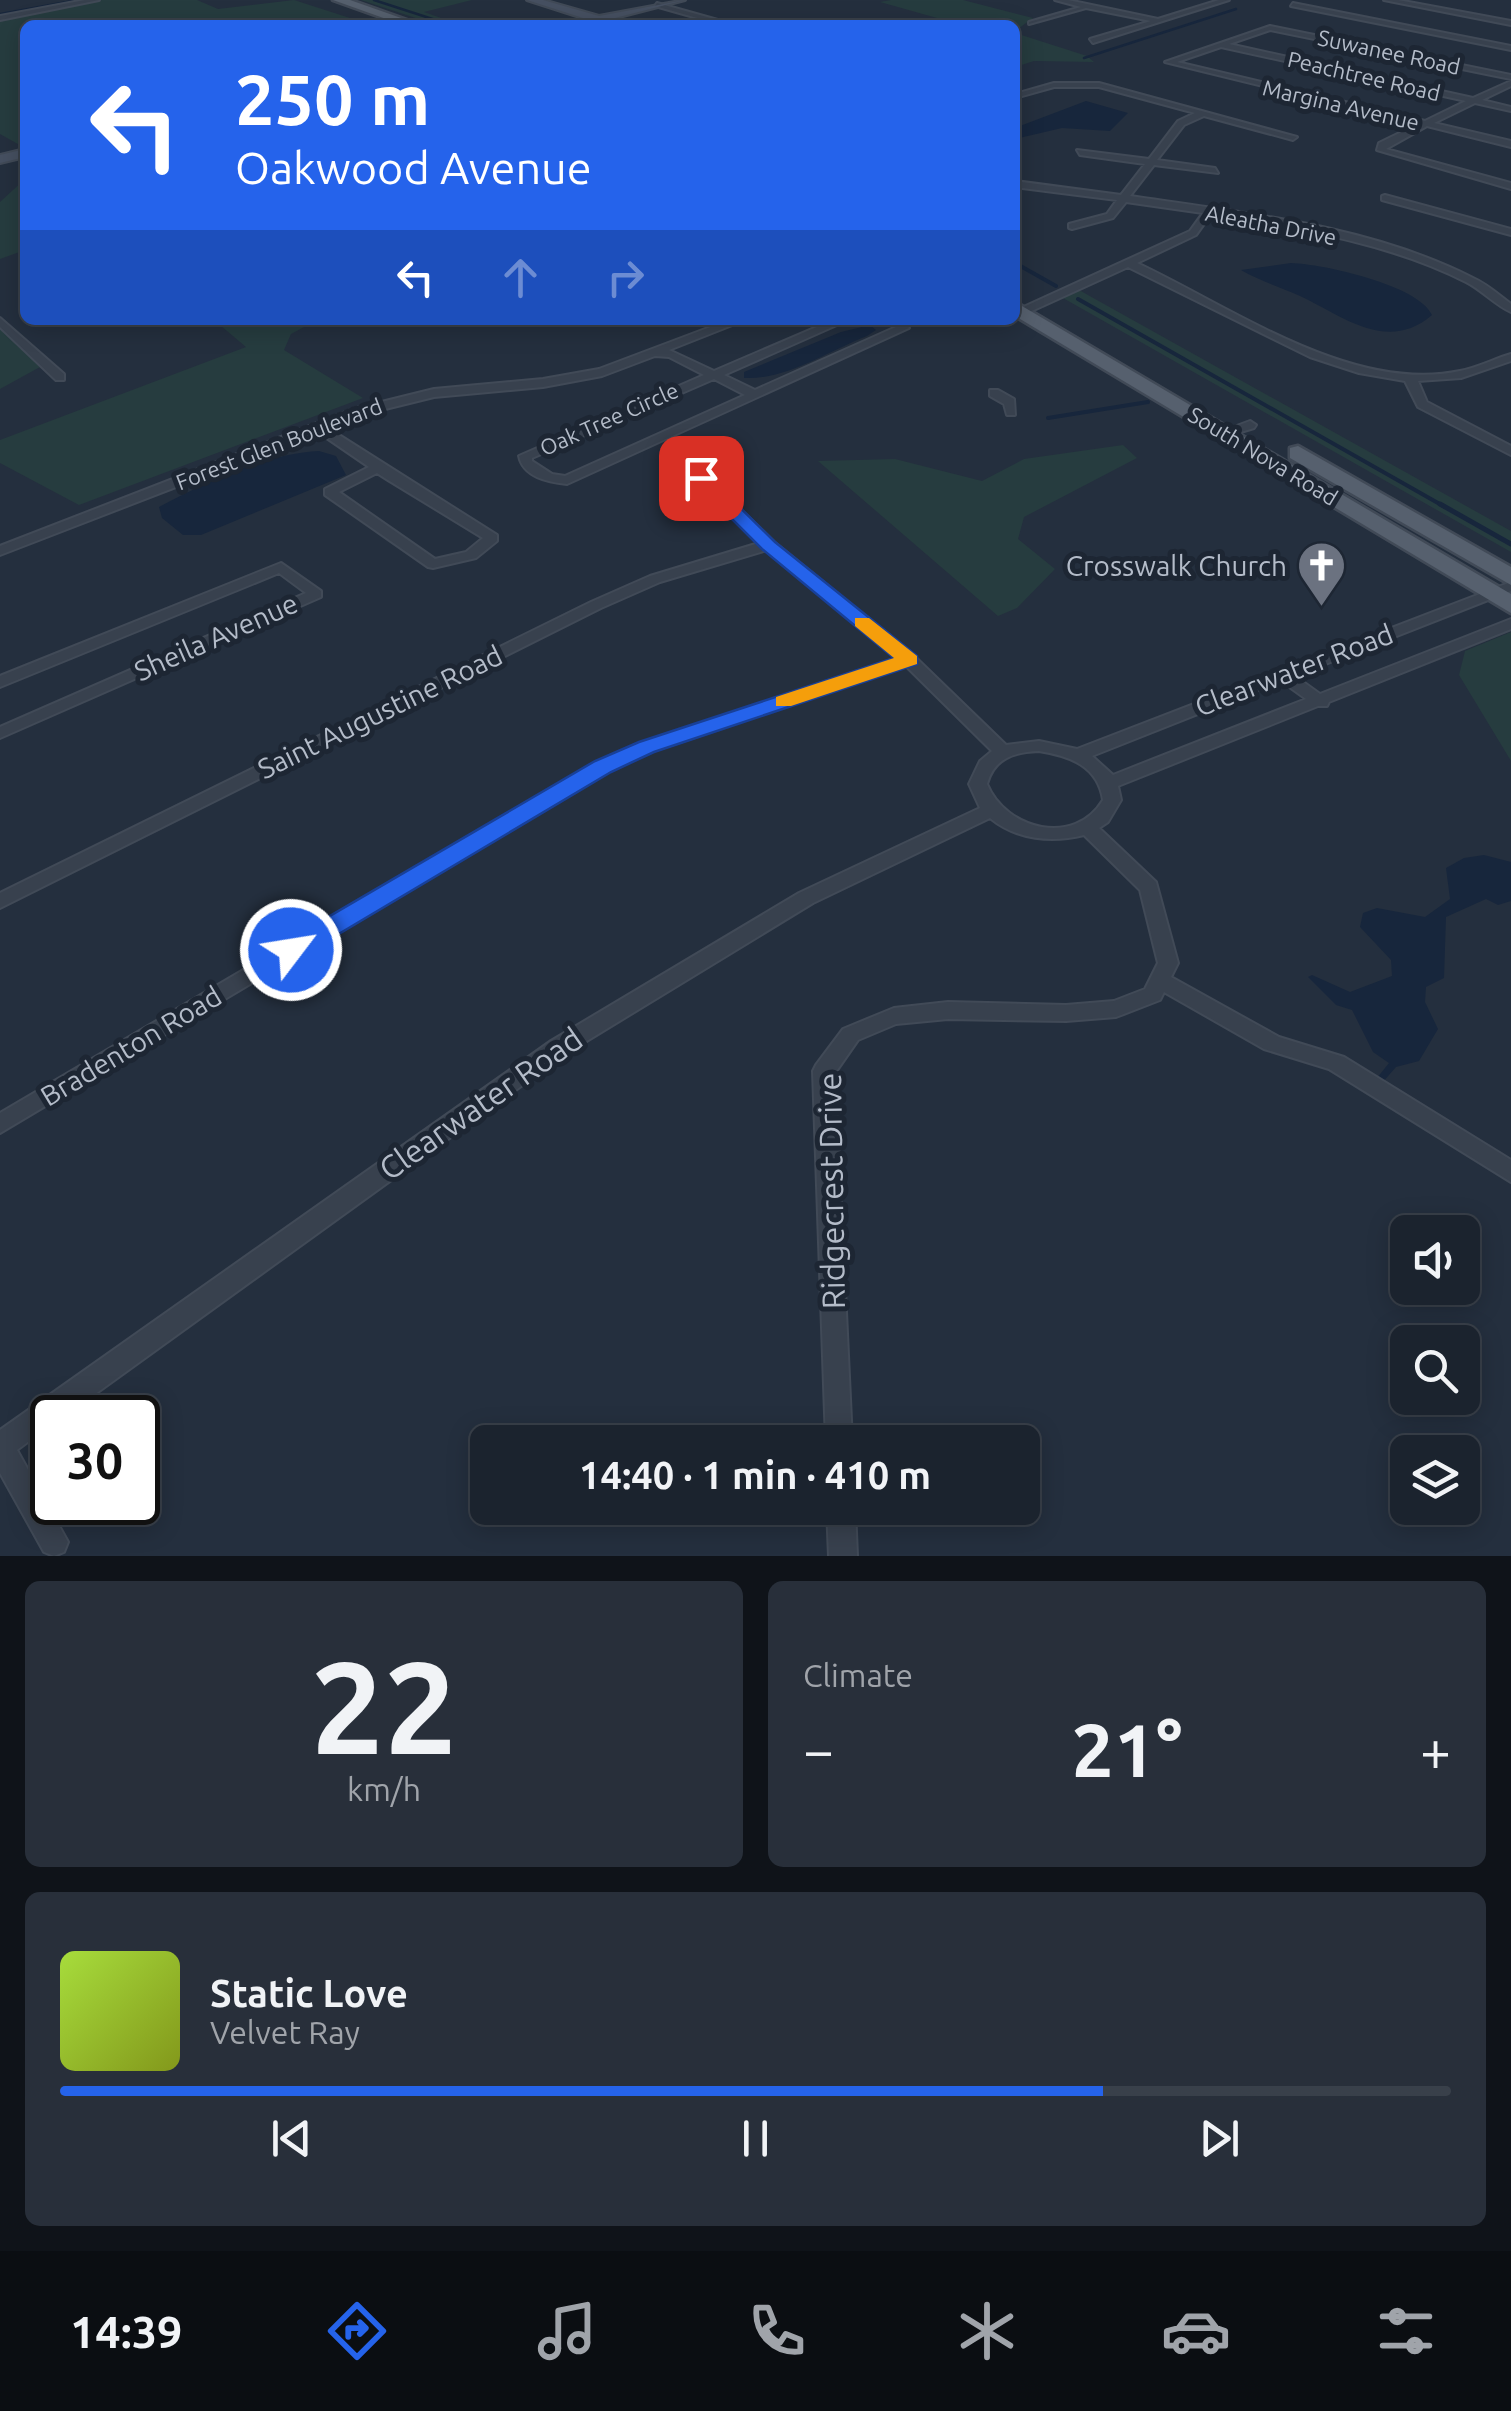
<!DOCTYPE html>
<meta charset="utf-8">
<style>
body{margin:0;font-family:Ubuntu,sans-serif;background:#282f3a;color:#f1f3f6;height:100vh;display:flex;flex-direction:column;font-size:38px;white-space:nowrap}
*{box-sizing:border-box;margin:0}
p{font-size:32px;color:#a0a4aa}
.icon{flex:none;width:55px;height:55px;fill:none;stroke:currentColor;stroke-width:2;stroke-linecap:round;stroke-linejoin:round}
.map{position:relative;height:1556px;overflow:hidden}
.panel{display:flex;flex-direction:column;gap:25px;padding:25px;background:#0f1319;flex:1}
.panel>*{flex:none}
.hud{position:absolute;left:20px;top:20px;width:1000px;height:305px;border-radius:15px;box-shadow:0 5px 25px #0003,0 0 0 2px #39404a;background:#2563eb;color:#fff;overflow:hidden}
.controls{position:absolute;left:1390px;top:1215px;display:grid;gap:20px}
.controls a{display:grid;place-items:center;width:90px;height:90px;border-radius:15px;background:#1b232e;box-shadow:0 5px 25px #0003,0 0 0 2px #39404a;font-size:50px}
.speed{position:absolute;left:30px;top:1395px;display:flex;gap:20px;font-size:50px;font-weight:700;text-align:center}
.speed>*{display:grid;place-content:center;width:130px;height:130px;border-radius:50%;background:#1b232e;box-shadow:0 5px 25px #0003,0 0 0 2px #39404a;line-height:1}
.speed .limit{border:5px solid #111;border-radius:15px;background:#fff;color:#111}
.pin{position:absolute;display:grid;place-items:center;width:85px;height:85px;color:#fff;margin:-42px;border-radius:20px;box-shadow:0 5px 15px #0006}
.me{position:absolute;width:110px;margin:-55px;rotate:59deg;stroke-linejoin:round;filter:drop-shadow(0 0 8px #0008)}
.turn{display:flex;align-items:center;gap:35px;height:210px;padding:0 50px;font-size:45px}
.turn .icon{width:130px;height:130px;stroke-width:2.5}
.turn b{display:block;font-size:70px;line-height:85px}
.lanes{display:flex;align-items:center;height:95px;padding:0 50px;background:#0003;justify-content:center;gap:50px;direction:ltr}
.lanes .off{opacity:.35}
.big{font-size:75px;font-weight:600;line-height:1.1}
.panel .card{flex:1;display:flex;flex-direction:column;justify-content:center;gap:15px;min-width:0;padding:0 35px;border-radius:15px;background:#282f3a}
.panel .dial{align-items:center;gap:0}
.dial b{font-size:130px;line-height:1}
.song{display:flex;align-items:center;gap:30px}
.cover{width:120px;height:120px;border-radius:15px;background:linear-gradient(135deg,hsl(80 70% 55%),hsl(70 70% 35%))}
.played{height:10px;border-radius:5px;background:linear-gradient(90deg,#2563eb 75%,#39404a 75%)}
.keys{display:flex;justify-content:space-around;direction:ltr}
.heat{display:flex;justify-content:space-between;align-items:center;font-size:55px;direction:ltr}
.panel .tiles{flex:1;display:grid;gap:25px;grid-template-columns:1fr 1fr}
.card:last-child{grid-column:span 2}
.trip{position:absolute;left:470px;top:1425px;width:570px;height:100px;border-radius:15px;background:#1b232e;box-shadow:0 5px 25px #0003,0 0 0 2px #39404a;font-weight:600;line-height:100px;text-align:center}
.tabs{display:flex;height:160px;justify-content:space-around;align-items:center;background:#0b0e12;color:#a0a4aa}
.tabs .icon{width:70px;height:70px}
.tabs .on{color:#2563eb}
.tabs b{font-size:45px;color:#f1f3f6}
.map>svg:first-child{display:block}
.green{fill:#263c3f}
.water{fill:#17263c}
.lines{fill:none;stroke-linecap:round;stroke-linejoin:round}
.stream-far2{stroke:#17263c;stroke-width:2.5}
.stream-far1{stroke:#17263c;stroke-width:4}
.stream{stroke:#17263c;stroke-width:5}
.street-casing{stroke:#414a57;stroke-width:4}
.secondary-casing{stroke:#414a57;stroke-width:4}
.primary-casing{stroke:#414a57;stroke-width:5}
.street{fill:#38414e;fill-rule:evenodd}
.secondary{fill:#465061;fill-rule:evenodd}
.primary{fill:#56606e;fill-rule:evenodd}
.route{fill:#2563eb;stroke:#184099;stroke-width:2.5}
.slow{fill:#f59e0b}
.labels{text-anchor:middle;stroke-width:10;stroke-linejoin:round;paint-order:stroke}
.far-street-label{font-size:22px;fill:#b4bcc9;stroke:#1d2633}
.poi-label{font-size:28px;fill:#b4bcc9;stroke:#1d2633;text-anchor:end}
.street-label{font-size:28px;fill:#b4bcc9;stroke:#1d2633}
.near-street-label{font-size:32px;fill:#b4bcc9;stroke:#1d2633}
</style>
<div class="map">
<svg width="1511" height="1556" viewBox="0 0 1511 1556">
<rect width="100%" height="100%" fill="#242f3e"/>
<path class="green" d="M102 0H197L218 9 294 0 353 19 323 25H25V148L0 134V19Z
M361 0H472L424 12 461 25H437Z
M891 0H963L1033 18 1015 31V25H962L880 2Z
M1015 33 1087 56 1094 62 1034 61 1015 67Z
M25 179V250L0 259V202Z
M1079 290 1511 531V552L1063 298Z
M214 320H317L291 334 284 350 363 398 79 505 0 463V440L246 347Z
M0 329 40 367 0 389Z
M1123 445 1137 458 1024 517 1018 539 1055 569 1017 608 998 616 818 461 895 459 982 481 1024 459Z
M1511 632V761L1459 675 1465 651Z"/>
<path class="water" d="M1086 101 1128 113 1110 131 1062 128 1015 139V128Z
M1291 263C1323 264 1419 285 1432 315 1387 354 1341 315 1300 296 1280 287 1260 281 1241 270Z
M870 325 876 330 867 336C828 351 787 380 744 378V372L841 332Z
M319 451 336 456 346 475 201 535H183L162 518 159 507C205 483 267 453 319 451Z
M1484 855 1511 862V901L1498 905 1486 899 1446 917 1444 978 1426 987 1425 1002 1438 1029 1419 1061 1396 1067 1382 1083 1377 1078 1389 1063 1373 1052 1352 1010 1336 1005 1308 977 1312 975 1350 992 1392 976 1391 960 1360 927 1363 913 1377 908 1425 917 1450 899 1446 868 1464 858Z"/>
<g class="lines">
<path class="stream-far2" d="M374 0 451 25
M0 14 78 0
M1084 58 1236 9"/>
<path class="stream-far1" d="M1015 263 1056 286
M1078 299 1445 507
M1048 418 1148 402"/>
<path class="stream" d="M1440 504 1511 544"/>
<defs>
<path id="street" d="M85 0H99L0 20V16Z
M1055 0H1068L1158 19 1219 0H1229L1093 43 1090 39 1151 21 1086 8 1029 24V22L1081 7Z
M1384 0H1398L1511 21V25Z
M657 3 732 24 733 25H722L655 6Z
M1293 3 1511 46V50L1291 6Z
M1270 26 1511 75V79L1270 30 1229 44 1473 98 1511 81V86L1482 100 1511 107V111L1475 103 1434 123 1511 141V147L1427 126 1386 149 1511 183V189L1377 150 1379 143 1418 124 1165 62ZM1221 47 1466 101 1425 121 1177 62Z
M1054 83H1099L1297 137 1293 140 1204 116 1184 125 1157 160 1215 168 1218 173 1154 165 1130 196C1244 213 1369 225 1473 278 1487 284 1499 295 1511 304V312C1495 305 1482 290 1466 282 1388 242 1297 229 1211 214L1196 235 1137 263C1231 307 1352 394 1460 371 1477 368 1494 359 1511 354V361L1461 378 1418 381 1427 402 1511 446V455L1418 407 1405 381 1359 373 1310 357 1128 267 1025 314H1017V310L1190 231 1203 213 1126 202 1113 218 1072 229 1069 228V224L1107 214 1117 200 1015 187V181L1121 195 1145 164 1080 155 1077 150 1149 159 1178 121 1195 113 1099 87H1054L1015 98V94Z
M1385 195 1511 229V235L1382 200V196Z
M0 318 64 374V380H56L0 327Z
M729 320H745L669 350 714 371 833 320H848L724 375 755 390 896 327 891 320H903L909 328 567 484C548 482 523 477 519 456L704 375 669 357 655 356 602 376 543 387 434 397 361 415 328 428 497 535V541L476 558 433 568 428 567 325 495V489L369 467 318 432 0 555V546L353 409 434 389 543 379 599 369ZM714 379 745 395 565 476 552 474 532 461V458ZM377 473 388 480 483 538 466 552 435 559 339 492Z
M990 390H998L1014 399 1015 415H1007L1004 404 990 396Z
M1250 421 1256 425 1254 428 1224 437 1218 433Z
M701 475 706 476 774 542 915 657 1006 745 1039 741 1077 749 1511 582V591L1295 676 1320 694 1511 619V629L1329 702 1327 706H1318L1118 786 1121 800 1108 822 1099 828 1156 882 1178 963 1171 977 1279 1037 1344 1057 1511 1160V1182L1329 1069 1264 1049 1164 992 1160 1000 1116 1017 1066 1021 948 1019 896 1024 858 1040 835 1073 852 1442H826L813 1071 816 1065 843 1029 894 1008 948 1002 1066 1005 1114 1001 1145 989 1158 963 1140 890 1084 835C1052 843 1017 840 990 818L813 903 567 1053 62 1418H52V1424L17 1450 68 1542 64 1552 54 1556 44 1552 0 1473V1430L551 1041 799 893 980 808 969 784 980 761 992 751 906 666 653 751 609 770 0 1133V1113L597 762 641 743 898 659 767 550 660 582 601 608 0 908V893L591 602 650 576 759 543 696 482V476ZM1281 681 1306 699 1113 775 1092 756ZM1039 751C1070 756 1098 766 1103 800 1075 847 1006 830 987 784 994 758 1014 752 1039 751Z
M281 563 321 591V597L0 738V727L306 593 279 573 0 687V676Z
M827 1508H855L857 1556H829Z"/>
<path id="secondary" d="M527 0H543L599 16 685 0 588 25H569L586 19Z
M25 149V157L0 163V155Z"/>
<path id="primary" d="M333 0H350L421 25H403Z
M1015 302 1511 594V613L1015 316Z
M1298 446 1511 567V585L1290 458V448Z"/>
</defs>
<use href="#street" class="street-casing"/>
<use href="#secondary" class="secondary-casing"/>
<use href="#primary" class="primary-casing"/>
<use href="#street" class="street"/>
<use href="#secondary" class="secondary"/>
<use href="#primary" class="primary"/>
</g>
<path class="route" d="M695 475H707L775 542 917 656V664L654 752 611 772 300 957H282L278 950 282 944 595 761 639 742 894 658 762 549 695 482Z"/>
<path class="slow" d="M855 618H869L917 656V664L791 706H776V697L894 658 855 626Z"/>
<defs>
<symbol id="church-pin" viewBox="-11 -11 22 30"><path d="M0 17L-7.5 6A9.5 9.5 0 1 1 7.5 6Z" fill="#6b7280" stroke="#1d2633"/><path d="M-1.2-6h2.4v3.5h3.3v2.4h-3.3V6h-2.4V-.1h-3.3v-2.4h3.3Z" fill="#fff"/></symbol>
</defs>
<g fill-rule="evenodd">
<use href="#church-pin" x="1294" y="538" width="55" height="75"/>
</g>
<g class="labels">
<g class="far-street-label">
<text transform="translate(1389 52) rotate(12)" y="8">Suwanee Road</text>
<text transform="translate(1364 76) rotate(13)" y="8">Peachtree Road</text>
<text transform="translate(1341 105) rotate(13)" y="8">Margina Avenue</text>
<text transform="translate(1271 225) rotate(11)" y="8">Aleatha Drive</text>
<text transform="translate(609 419) rotate(-24)" y="8">Oak Tree Circle</text>
<text transform="translate(279 444) rotate(-21)" y="8">Forest Glen Boulevard</text>
<text transform="translate(1263 456) rotate(31)" y="8">South Nova Road</text>
</g>
<g class="poi-label">
<text x="1287" y="576">Crosswalk Church</text>
</g>
<g class="street-label">
<text transform="translate(216 637) rotate(-24)" y="10">Sheila Avenue</text>
<text transform="translate(1294 670) rotate(-21)" y="10">Clearwater Road</text>
<text transform="translate(380 712) rotate(-26)" y="10">Saint Augustine Road</text>
<text transform="translate(131 1046) rotate(-31)" y="10">Bradenton Road</text>
</g>
<g class="near-street-label">
<text transform="translate(481 1104) rotate(-35)" y="11">Clearwater Road</text>
<text transform="translate(832 1191) rotate(-91)" y="11">Ridgecrest Drive</text>
</g>
</g>
</svg>
<div class="controls">
<a><svg class="icon" aria-label="sound" viewBox="0 0 24 24"><path d="M4 9h4l5-4v14l-5-4H4zM17 9q2 3 0 6"/></svg></a>
<a><svg class="icon" aria-label="search" viewBox="0 0 24 24"><circle cx="10" cy="10" r="6"/><path d="M15 15l6 6"/></svg></a>
<a><svg class="icon" aria-label="layers" viewBox="0 0 24 24"><path d="M12 4l9 5-9 5-9-5zM3 14l9 5 9-5"/></svg></a>
</div>
<div class="speed"><div class="limit">30</div></div>
<div class="pin" style="left:701px;top:478px;background:#d93025"><svg class="icon" aria-label="arrive" viewBox="0 0 24 24"><path d="M6 21V4h12l-3 4 3 4H6"/></svg></div>
<svg class="me" style="left:291px;top:950px" viewBox="-20 -20 40 40"><circle r="17" fill="#2563eb" stroke="#fff" stroke-width="3"/><path d="M0-11L8 9 0 5-8 9z" fill="#fff"/></svg>
<div class="trip">14:40 · 1 min · 410 m</div>
<div class="hud">
<div class="turn"><svg class="icon" aria-label="left" viewBox="0 0 24 24"><path d="M17 20v-9H6M10 6l-5 5 5 5"/></svg><div><b>250 m</b>Oakwood Avenue</div></div>
<div class="lanes"><svg class="icon" aria-label="left" viewBox="0 0 24 24"><path d="M17 20v-9H6M10 6l-5 5 5 5"/></svg><svg class="icon off" aria-label="ahead" viewBox="0 0 24 24"><path d="M12 20V5M6 11l6-6 6 6"/></svg><svg class="icon off" aria-label="right" viewBox="0 0 24 24"><path d="M7 20v-9h11M14 6l5 5-5 5"/></svg></div>
</div>
</div>
<section class="panel">
<div class="tiles">
<div class="card dial"><b>22</b><p>km/h</p></div>
<div class="card"><p>Climate</p>
<div class="heat"><a>−</a><b class="big">21°</b><a>+</a></div>
</div>
<div class="card">
<div class="song"><i class="cover"></i><div><b>Static Love</b><p>Velvet Ray</p></div></div>
<div class="played"></div>
<div class="keys"><svg class="icon" aria-label="previous" viewBox="0 0 24 24"><path d="M18 5L8 12l10 7zM5 5v14"/></svg><svg class="icon" aria-label="pause" viewBox="0 0 24 24"><path d="M8 5v14M16 5v14"/></svg><svg class="icon" aria-label="next" viewBox="0 0 24 24"><path d="M6 5l10 7-10 7zM19 5v14"/></svg></div>
</div>
</div>
</section>
<nav class="tabs">
<b>14:39</b>
<svg class="icon on" aria-label="directions" viewBox="0 0 24 24"><path d="M12 3l9 9-9 9-9-9zM9 14v-3h6M13 9l2 2-2 2"/></svg>
<svg class="icon" aria-label="music" viewBox="0 0 24 24"><path d="M9 18V5l10-2v13"/><circle cx="6" cy="18" r="3"/><circle cx="16" cy="16" r="3"/></svg>
<svg class="icon" aria-label="phone" viewBox="0 0 24 24"><path d="M5 4h4l2 5-3 2q2 4 5 5l2-3 5 2v4C11 20 4 13 5 4z"/></svg>
<svg class="icon" aria-label="climate" viewBox="0 0 24 24"><path d="M12 3v18M4 7l16 10M4 17L20 7"/></svg>
<svg class="icon" aria-label="car" viewBox="0 0 24 24"><path d="M5 17H2v-5l4-1 3-4h7l3 4 3 1v5h-3M9 17h6M6 11h13"/><circle cx="7" cy="17" r="2"/><circle cx="17" cy="17" r="2"/></svg>
<svg class="icon" aria-label="filters" viewBox="0 0 24 24"><path d="M4 7h16M4 17h16"/><circle cx="9" cy="7" r="2"/><circle cx="15" cy="17" r="2"/></svg>
</nav>
